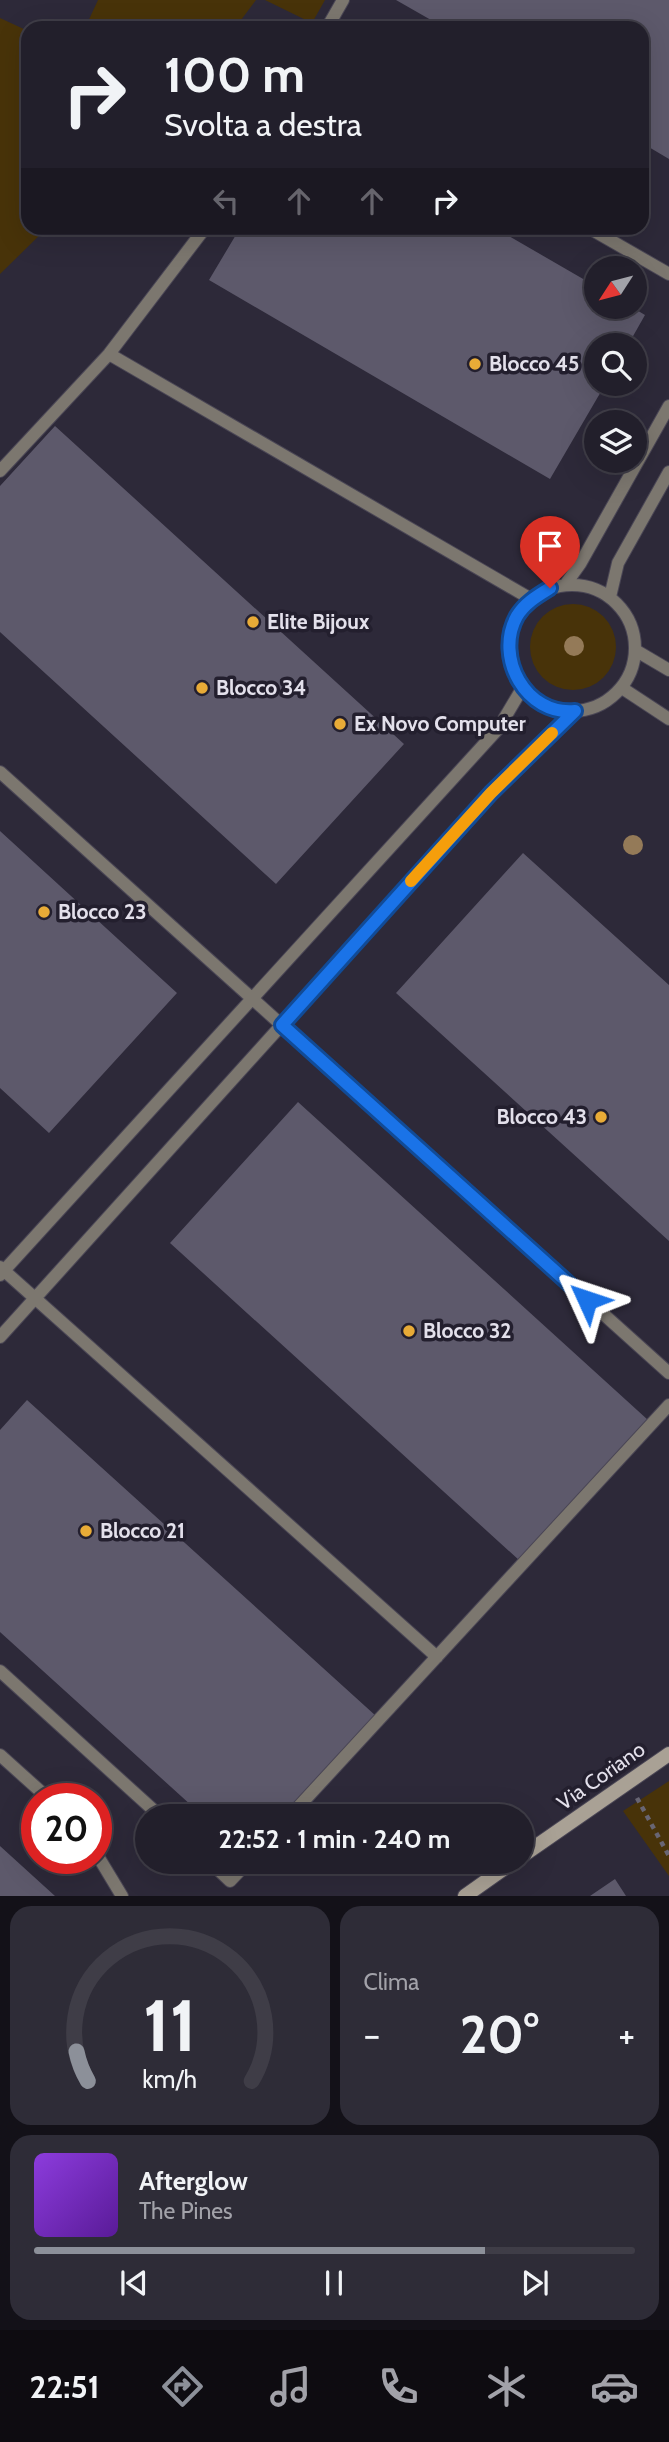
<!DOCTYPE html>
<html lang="it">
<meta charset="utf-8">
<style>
body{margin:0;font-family:Cabin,sans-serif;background:#2e2c37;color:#f1f3f6;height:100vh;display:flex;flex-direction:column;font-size:26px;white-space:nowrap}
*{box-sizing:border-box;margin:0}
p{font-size:23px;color:#a2a2a9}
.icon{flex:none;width:38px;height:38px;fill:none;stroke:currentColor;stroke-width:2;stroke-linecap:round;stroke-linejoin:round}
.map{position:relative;height:1896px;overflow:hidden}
.panel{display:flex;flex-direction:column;gap:10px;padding:10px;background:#131118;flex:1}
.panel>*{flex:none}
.guide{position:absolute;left:21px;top:21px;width:628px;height:214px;border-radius:21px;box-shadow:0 7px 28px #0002,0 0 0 2px #3f3d47;background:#221f2b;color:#f1f3f6;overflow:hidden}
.needle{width:46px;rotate:234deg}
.fabs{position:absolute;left:584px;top:256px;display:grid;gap:14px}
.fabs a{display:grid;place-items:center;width:63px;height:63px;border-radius:50%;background:#221f2b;box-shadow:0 7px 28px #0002,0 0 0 2px #3f3d47;font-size:35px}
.speed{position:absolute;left:21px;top:1783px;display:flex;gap:14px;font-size:35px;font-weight:700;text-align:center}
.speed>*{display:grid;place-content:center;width:91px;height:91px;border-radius:50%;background:#221f2b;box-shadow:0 7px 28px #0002,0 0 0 2px #3f3d47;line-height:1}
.speed .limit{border:10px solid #d22;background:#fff;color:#111}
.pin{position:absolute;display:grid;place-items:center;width:60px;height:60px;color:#fff;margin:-72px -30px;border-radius:50% 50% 50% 0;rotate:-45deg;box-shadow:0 0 7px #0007}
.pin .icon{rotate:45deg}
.me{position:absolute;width:77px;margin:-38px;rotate:312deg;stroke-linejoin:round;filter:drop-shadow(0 0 5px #0008)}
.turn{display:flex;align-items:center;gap:24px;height:147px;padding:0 28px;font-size:32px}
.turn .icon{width:91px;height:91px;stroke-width:2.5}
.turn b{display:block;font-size:49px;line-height:60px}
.lanes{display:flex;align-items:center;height:66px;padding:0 28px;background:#0003;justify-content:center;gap:35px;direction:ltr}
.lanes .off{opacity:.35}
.big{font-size:52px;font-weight:700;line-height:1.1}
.panel .card{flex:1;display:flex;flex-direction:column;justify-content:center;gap:10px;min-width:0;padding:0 24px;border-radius:21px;background:#2e2c37}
.panel .dial{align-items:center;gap:0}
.dial svg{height:182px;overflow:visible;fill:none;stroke:#3f3d47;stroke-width:7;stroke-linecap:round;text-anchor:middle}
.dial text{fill:#f1f3f6;stroke:none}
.song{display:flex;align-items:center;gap:21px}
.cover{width:84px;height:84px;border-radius:10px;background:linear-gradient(135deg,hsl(270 70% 55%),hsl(270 70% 35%))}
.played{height:7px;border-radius:4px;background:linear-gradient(90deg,#8c9099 75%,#3f3d47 75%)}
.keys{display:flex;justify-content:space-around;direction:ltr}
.heat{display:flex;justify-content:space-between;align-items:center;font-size:38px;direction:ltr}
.panel .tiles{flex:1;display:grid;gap:10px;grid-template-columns:1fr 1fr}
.card:last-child{grid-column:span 2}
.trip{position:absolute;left:135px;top:1804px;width:399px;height:70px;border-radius:35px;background:#221f2b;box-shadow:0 7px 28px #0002,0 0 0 2px #3f3d47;font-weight:700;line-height:70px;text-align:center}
.tab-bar{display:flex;height:112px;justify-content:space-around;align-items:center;background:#0e0c11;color:#a2a2a9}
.tab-bar .icon{width:49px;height:49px}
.tab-bar .selected{color:#8c9099}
.tab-bar b{font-size:32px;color:#f1f3f6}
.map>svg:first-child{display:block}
.green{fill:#483309}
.building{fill:#5d596b}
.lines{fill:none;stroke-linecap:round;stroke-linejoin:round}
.lane-casing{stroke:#4a4655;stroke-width:14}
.secondary-casing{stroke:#4a4655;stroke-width:16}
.path{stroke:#686573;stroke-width:4.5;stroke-dasharray:5 5;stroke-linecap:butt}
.lane{stroke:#7c776f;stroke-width:12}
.secondary{stroke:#a9a195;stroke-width:14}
.tree{fill:#947a58}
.route-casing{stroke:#114b97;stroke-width:18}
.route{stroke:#1a73e8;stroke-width:12}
.slow{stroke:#f59e0b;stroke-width:12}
.poi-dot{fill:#e8ab37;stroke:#231f2e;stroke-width:2.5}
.labels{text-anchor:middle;stroke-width:7;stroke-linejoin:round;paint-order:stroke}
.poi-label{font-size:21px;font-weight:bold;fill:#e3e0eb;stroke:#231f2e;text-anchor:start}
.street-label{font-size:21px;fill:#e3e0eb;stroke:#231f2e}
</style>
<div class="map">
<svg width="669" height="1896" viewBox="0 0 669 1896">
<rect width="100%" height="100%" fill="#2d2939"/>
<path class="green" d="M98 0H256L235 28H85Z
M265 0H325L312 23Z
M0 18 28 31V228H47L0 274Z
M530 647a43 43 0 1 1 86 0a43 43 0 1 1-86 0Z
M669 1781V1876L623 1811Z"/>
<path class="building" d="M396 0H669V159L642 143V28H445Z
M240 228H495L597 287V306H630L645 315 628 345H597V383H606L550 479 209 280Z
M55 426 404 744 276 884 0 632V486Z
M0 831 177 993 49 1133 0 1088Z
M523 853 669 985V1241L396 993Z
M298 1102 648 1420 520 1561 170 1243Z
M27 1400 376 1716 285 1816H203L0 1632V1430Z
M0 1846 55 1896H0Z
M615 1879 626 1896H590Z"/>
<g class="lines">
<defs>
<path id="lane" d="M327 28 343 0
M589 228 669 274
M109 354 531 599
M0 471 109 354 205 228
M509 648a63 63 0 1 1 126 0a63 63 0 1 1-126 0Z
M565 585 580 564 669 406
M610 597 618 563 669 472
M635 650 669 670
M622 688 669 719
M0 772 669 1373
M0 1267 437 1657
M0 1275 498 729 523 687
M0 1337 491 793 575 711
M0 1671 160 1816
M0 1755 49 1799
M290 1816 669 1405
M96 1853 122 1896
M210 1862 230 1881 248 1862"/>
<path id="secondary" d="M522 1856 669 1754
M465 1896 513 1862"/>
</defs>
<use href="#lane" class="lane-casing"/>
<use href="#secondary" class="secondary-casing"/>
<path class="path" d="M637 1798 669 1856"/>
<use href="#lane" class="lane"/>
<use href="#secondary" class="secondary"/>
</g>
<g class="tree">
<circle cx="574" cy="646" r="10"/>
<circle cx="633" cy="845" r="10"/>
</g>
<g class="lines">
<defs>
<path id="route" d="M550 588C537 596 525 603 517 616 494 657 526 716 575 711L491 793 282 1025 587 1300"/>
</defs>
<use href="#route" class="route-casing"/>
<use href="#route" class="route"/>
<path class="slow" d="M411 881 491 793 552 733"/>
</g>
<g class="poi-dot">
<circle cx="475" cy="364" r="7"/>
<circle cx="253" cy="622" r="7"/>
<circle cx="202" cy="688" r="7"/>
<circle cx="340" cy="724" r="7"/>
<circle cx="44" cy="912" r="7"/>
<circle cx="601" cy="1117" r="7"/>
<circle cx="409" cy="1331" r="7"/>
<circle cx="86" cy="1531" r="7"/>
</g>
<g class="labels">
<g class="poi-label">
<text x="489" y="371">Blocco 45</text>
<text x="267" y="629">Elite Bijoux</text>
<text x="216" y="695">Blocco 34</text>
<text x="354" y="731">Ex Novo Computer</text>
<text x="58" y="919">Blocco 23</text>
<text x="587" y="1124" text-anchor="end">Blocco 43</text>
<text x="423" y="1338">Blocco 32</text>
<text x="100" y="1538">Blocco 21</text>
</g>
<g class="street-label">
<text transform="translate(601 1776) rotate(-35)" y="7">Via Coriano</text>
</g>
</g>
</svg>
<div class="fabs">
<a><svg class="needle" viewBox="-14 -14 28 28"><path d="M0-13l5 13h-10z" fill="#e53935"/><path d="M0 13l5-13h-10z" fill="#a2a2a9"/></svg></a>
<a><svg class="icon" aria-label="search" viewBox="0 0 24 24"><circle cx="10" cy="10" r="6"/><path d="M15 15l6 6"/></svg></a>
<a><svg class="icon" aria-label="layers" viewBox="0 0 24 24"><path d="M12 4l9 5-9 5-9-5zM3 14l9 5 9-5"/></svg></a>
</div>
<div class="speed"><div class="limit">20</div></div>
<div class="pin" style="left:550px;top:588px;background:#d93025"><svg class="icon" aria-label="arrive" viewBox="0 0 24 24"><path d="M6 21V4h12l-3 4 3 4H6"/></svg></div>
<svg class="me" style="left:587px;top:1300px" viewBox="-20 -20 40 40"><path d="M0-17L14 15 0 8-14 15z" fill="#1a73e8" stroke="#fff" stroke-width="4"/></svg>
<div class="trip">22:52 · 1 min · 240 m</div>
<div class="guide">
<div class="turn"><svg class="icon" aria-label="right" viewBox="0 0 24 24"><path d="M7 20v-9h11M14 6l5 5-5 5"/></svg><div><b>100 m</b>Svolta a destra</div></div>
<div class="lanes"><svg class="icon off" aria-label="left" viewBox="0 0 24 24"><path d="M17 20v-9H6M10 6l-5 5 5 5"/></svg><svg class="icon off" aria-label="ahead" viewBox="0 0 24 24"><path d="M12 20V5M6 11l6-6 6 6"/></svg><svg class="icon off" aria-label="ahead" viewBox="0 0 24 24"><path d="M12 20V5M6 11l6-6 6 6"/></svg><svg class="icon" aria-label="right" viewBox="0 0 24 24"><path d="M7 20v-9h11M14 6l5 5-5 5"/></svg></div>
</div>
</div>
<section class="panel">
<div class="tiles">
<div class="card dial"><svg viewBox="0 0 100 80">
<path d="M14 69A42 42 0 1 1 86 69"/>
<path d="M14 69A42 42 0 0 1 9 56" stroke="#8c9099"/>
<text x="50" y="56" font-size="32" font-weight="700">11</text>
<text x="50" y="72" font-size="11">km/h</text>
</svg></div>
<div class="card"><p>Clima</p>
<div class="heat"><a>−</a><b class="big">20°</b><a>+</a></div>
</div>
<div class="card">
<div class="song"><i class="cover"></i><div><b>Afterglow</b><p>The Pines</p></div></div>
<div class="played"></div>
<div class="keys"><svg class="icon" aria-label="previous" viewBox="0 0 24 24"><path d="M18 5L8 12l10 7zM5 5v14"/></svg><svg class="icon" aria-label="pause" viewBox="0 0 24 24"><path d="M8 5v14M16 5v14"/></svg><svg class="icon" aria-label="next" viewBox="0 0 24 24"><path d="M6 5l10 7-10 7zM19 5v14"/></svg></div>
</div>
</div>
</section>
<nav class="tab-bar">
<b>22:51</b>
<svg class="icon selected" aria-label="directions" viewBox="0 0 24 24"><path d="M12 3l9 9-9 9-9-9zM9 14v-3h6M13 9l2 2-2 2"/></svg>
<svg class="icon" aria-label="music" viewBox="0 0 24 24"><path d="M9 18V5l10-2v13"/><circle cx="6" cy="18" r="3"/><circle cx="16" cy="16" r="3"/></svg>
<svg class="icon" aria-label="phone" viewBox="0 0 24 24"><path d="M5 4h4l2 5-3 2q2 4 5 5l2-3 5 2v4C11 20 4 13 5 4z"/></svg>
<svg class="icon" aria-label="climate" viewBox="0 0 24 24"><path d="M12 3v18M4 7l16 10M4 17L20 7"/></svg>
<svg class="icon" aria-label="car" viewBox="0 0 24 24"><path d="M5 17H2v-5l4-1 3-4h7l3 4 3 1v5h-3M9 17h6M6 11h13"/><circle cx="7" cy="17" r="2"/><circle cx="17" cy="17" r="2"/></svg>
</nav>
